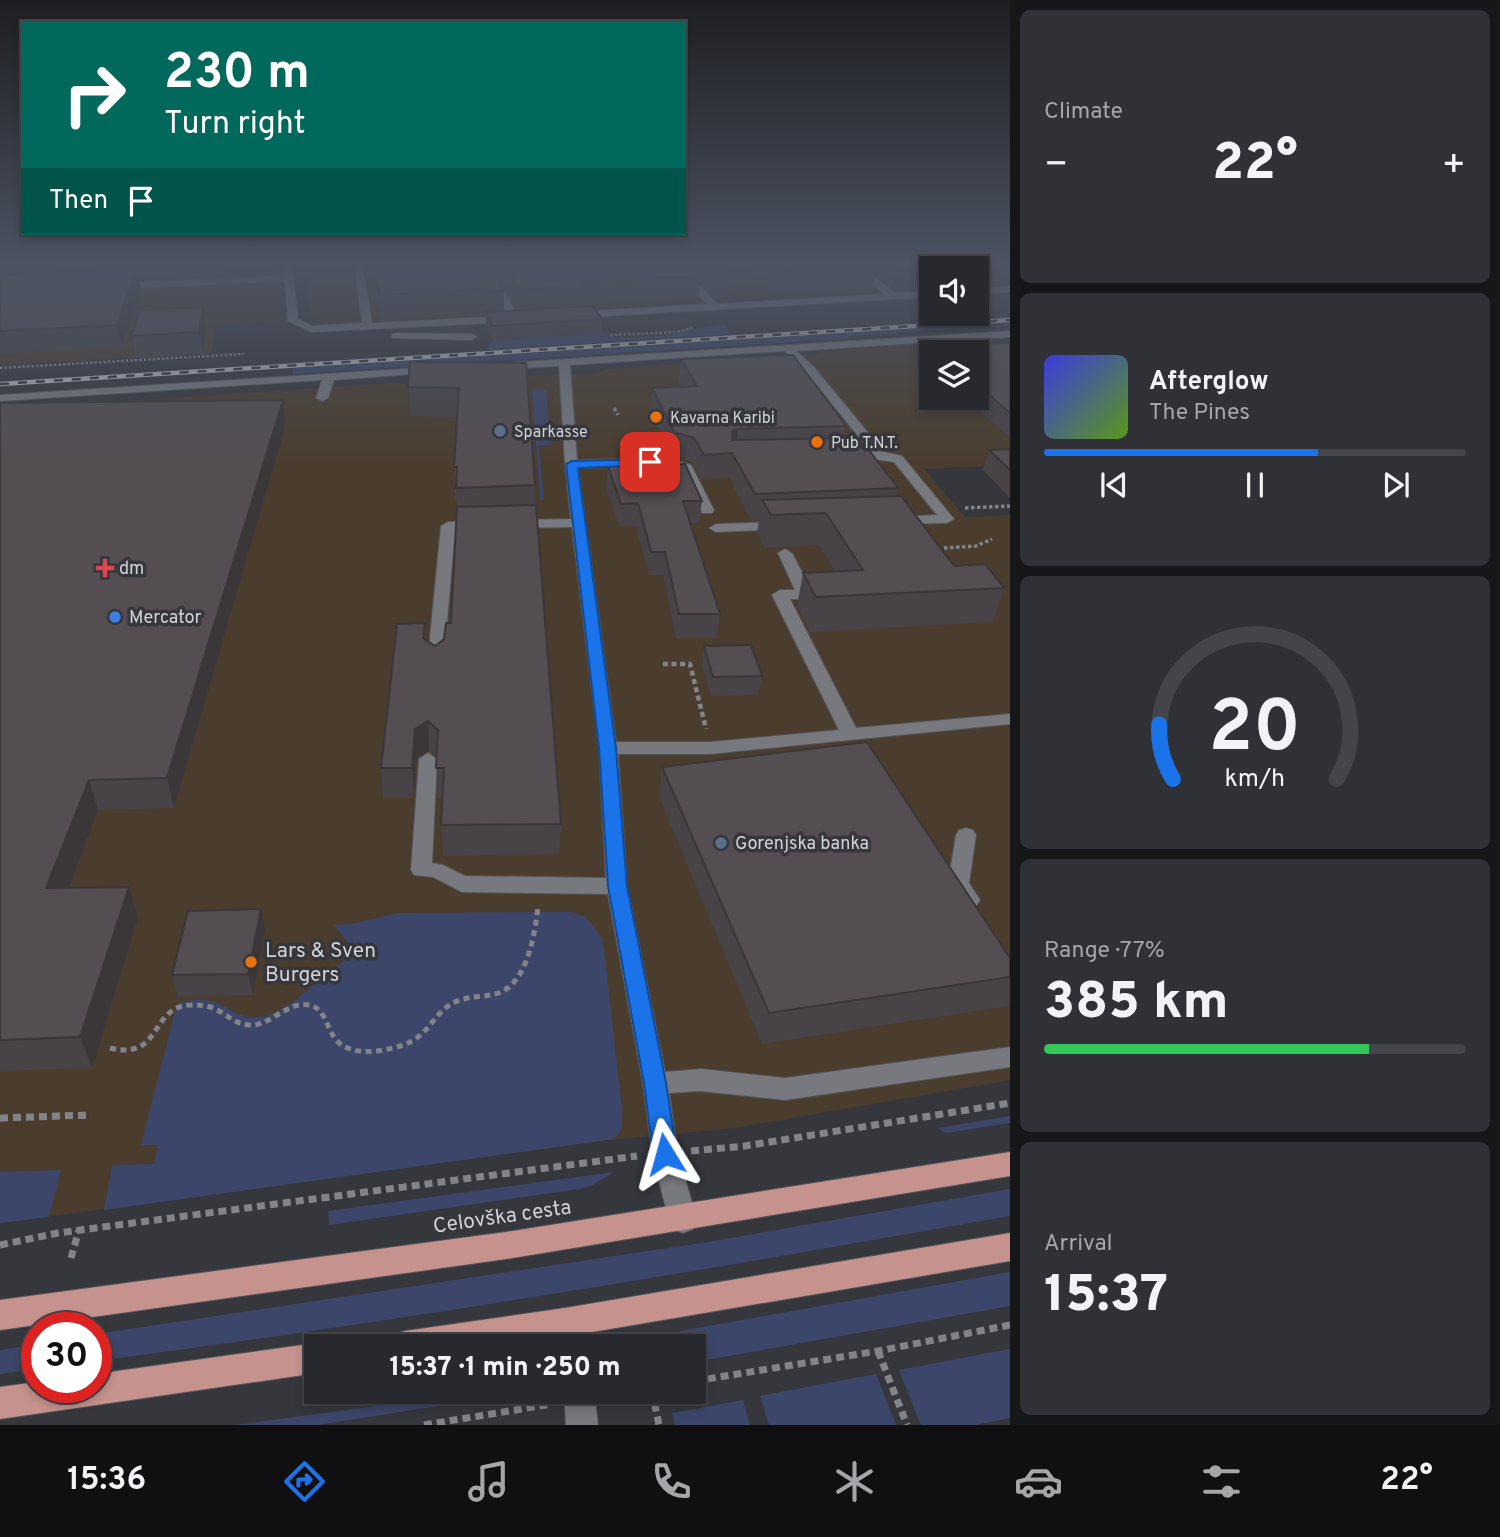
<!DOCTYPE html>
<meta charset="utf-8">
<style>
body{margin:0;font-family:Overpass,sans-serif;background:#303136;color:#f1f3f6;height:100vh;display:flex;flex-direction:column;font-size:26px;white-space:nowrap}
*{box-sizing:border-box;margin:0}
p{font-size:23px;color:#a5a6aa}
.icon{flex:none;width:38px;height:38px;fill:none;stroke:currentColor;stroke-width:2;stroke-linecap:round;stroke-linejoin:round}
.map{position:relative;flex:1;overflow:hidden}
.panel{display:flex;flex-direction:column;gap:10px;padding:10px;background:#161719;width:490px}
.panel>*{flex:none}
.top-card{position:absolute;left:21px;top:21px;width:665px;height:214px;border-radius:0px;box-shadow:0 4px 10px #0003,0 0 0 2px #44454a;background:#00695c;color:#fff;overflow:hidden}
.controls{position:absolute;left:919px;top:256px;display:grid;gap:14px}
.controls a{display:grid;place-items:center;width:70px;height:70px;border-radius:0px;background:#28292e;box-shadow:0 4px 10px #0003,0 0 0 2px #44454a;font-size:35px}
.speed{position:absolute;left:21px;top:1312px;display:flex;gap:14px;font-size:35px;font-weight:700;text-align:center}
.speed>*{display:grid;place-content:center;width:91px;height:91px;border-radius:50%;background:#28292e;box-shadow:0 4px 10px #0003,0 0 0 2px #44454a;line-height:1}
.speed .limit{border:10px solid #d22;background:#fff;color:#111}
.pin{position:absolute;display:grid;place-items:center;width:60px;height:60px;color:#fff;margin:-30px;border-radius:14px;box-shadow:0 4px 10px #0006}
.me{position:absolute;width:77px;margin:-38px;rotate:352deg;stroke-linejoin:round;filter:drop-shadow(0 0 5px #0008)}
.turn{display:flex;align-items:center;gap:24px;height:147px;padding:0 28px;font-size:32px}
.turn .icon{width:91px;height:91px;stroke-width:2.5}
.turn b{display:block;font-size:49px;line-height:60px}
.then{display:flex;align-items:center;height:66px;padding:0 28px;background:#0003;gap:14px;font-size:26px}
.big{font-size:52px;font-weight:800;line-height:1.1}
.panel .tile{flex:1;display:flex;flex-direction:column;justify-content:center;gap:10px;min-width:0;padding:0 24px;border-radius:10px;background:#303136}
.panel .dial{align-items:center;gap:0}
.dial svg{height:182px;overflow:visible;fill:none;stroke:#44454a;stroke-width:7;stroke-linecap:round;text-anchor:middle}
.dial text{fill:#f1f3f6;stroke:none}
.song{display:flex;align-items:center;gap:21px}
.cover{width:84px;height:84px;border-radius:10px;background:linear-gradient(135deg,hsl(240 70% 55%),hsl(90 70% 35%))}
.played{height:7px;border-radius:4px;background:linear-gradient(90deg,#1a73e8 65%,#44454a 65%)}
.keys{display:flex;justify-content:space-around;direction:ltr}
.heat{display:flex;justify-content:space-between;align-items:center;font-size:38px;direction:ltr}
.charge{height:10px;border-radius:5px;background:linear-gradient(90deg,#34c759 77%,#44454a 0)}
.trip{position:absolute;left:304px;top:1334px;width:402px;height:70px;border-radius:0px;background:#28292e;box-shadow:0 4px 10px #0003,0 0 0 2px #44454a;font-weight:800;line-height:70px;text-align:center}
.dock{display:flex;height:112px;justify-content:space-around;align-items:center;background:#101012;color:#a5a6aa}
.dock .icon{width:49px;height:49px}
.dock .on{color:#1a73e8}
.dock b{font-size:32px;color:#f1f3f6}
main{display:flex;flex:1;min-height:0}
.map>svg:first-child{display:block}
.industrial{fill:#4a3d2e;fill-rule:evenodd}
.green{fill:#3c466a}
.lines{fill:none;stroke-linecap:round;stroke-linejoin:round}
.minor-casing{stroke:#535559;stroke-width:2}
.major-casing{stroke:#535559;stroke-width:2}
.path-far4{stroke:#838489;stroke-width:2.5;stroke-dasharray:2.5 2;stroke-linecap:butt}
.path-far3{stroke:#838489;stroke-width:3.5;stroke-dasharray:3.5 2.5;stroke-linecap:butt}
.path-far2{stroke:#838489;stroke-width:4.5;stroke-dasharray:5 3.5;stroke-linecap:butt}
.path-far1{stroke:#838489;stroke-width:5;stroke-dasharray:6 4.5;stroke-linecap:butt}
.path{stroke:#838489;stroke-width:7;stroke-dasharray:8 5;stroke-linecap:butt}
.minor{fill:#77797f;fill-rule:evenodd}
.major{fill:#c5928d;fill-rule:evenodd}
.rail-casing{stroke:#bbbcc0;stroke-width:4.5}
.rail{stroke:#36373d;stroke-width:2.5;stroke-dasharray:9;stroke-linecap:butt}
.wall{fill:#484347}
.shaded-wall{fill:#3b3739}
.building{fill:#544e52;stroke:#3b3739;stroke-width:2}
.route{fill:#1a73e8;stroke:#114b97;stroke-width:2}
.food-dot{fill:#e8710a;stroke:#36373d;stroke-width:2.5}
.service-dot{fill:#5c6f8a;stroke:#36373d;stroke-width:2.5}
.health-dot{fill:#e0444e;stroke:#36373d;stroke-width:2.5}
.shop-dot{fill:#3f7fe0;stroke:#36373d;stroke-width:2.5}
.labels{text-anchor:middle;stroke-width:7;stroke-linejoin:round;paint-order:stroke}
.far-poi-label{font-size:16px;fill:#d1d2d6;stroke:#36373d;text-anchor:start}
.poi-label{font-size:18px;fill:#d1d2d6;stroke:#36373d;text-anchor:start}
.near-poi-label{font-size:21px;fill:#d1d2d6;stroke:#36373d;text-anchor:start}
.near-street-label{font-size:21px;fill:#d1d2d6;stroke:#36373d}
</style>
<main>
<div class="map">
<svg width="1010" height="1425" viewBox="0 0 1010 1425">
<rect width="100%" height="100%" fill="#36373d"/>
<path class="industrial" d="M0 265H279L281 320 216 325 212 353 0 365Z
M303 265H1010V284H977L976 268H931V286L861 293 328 324 312 318Z
M977 343 996 344 1010 438V465L924 469 965 517 1010 515V1080L734 1128 608 1140 0 1223V416L99 408 137 400 517 375 589 374 610 369 811 355 824 351ZM931 352H976V397H931Z"/>
<path class="green" d="M1010 323V327L1003 324 850 336 851 338 293 374V368Z
M723 324 731 334 486 350 492 340 601 333C639 346 685 329 723 324Z
M532 389 546 390 551 445H539L544 500H540Z
M571 912 587 918 603 940 622 1110V1129L614 1139 104 1210 112 1165 154 1164 158 1145H141L177 1004C224 987 229 1025 265 1016 288 1010 305 991 323 977 334 967 349 962 350 945L334 925 353 924 397 913Z
M1010 1116V1123L946 1133 938 1128Z
M61 1170 49 1217 0 1223V1172Z
M614 1172 591 1186 580 1189 329 1225 328 1211Z
M1010 1189V1216C706 1270 402 1321 96 1361V1334L708 1242Z
M1010 1272V1306L695 1362V1346H662L681 1331Z
M37 1344V1369L0 1374V1350Z
M1010 1349V1418L975 1425H921L899 1370Z
M876 1374 896 1425H769L760 1396Z
M443 1397 469 1401 318 1425H236Z
M743 1400 750 1425H675L672 1413Z"/>
<g class="lines">
<defs>
<path id="minor" d="M284 265H292L298 319 312 326 362 323 355 269 359 266 363 269 372 323 508 316 484 265H492L519 319 514 322 311 332 288 321 285 281 117 289 112 286 117 283 284 276Z
M672 265H681L717 304 885 294 847 265H857L896 293 931 291V297L574 318 569 315 574 312 707 304Z
M1010 286V292L976 294V288Z
M1010 331V337L796 351 813 366 884 452 902 456 954 519 947 523 892 524 890 521 897 517 937 515 894 462 865 458V452L870 451 805 370 785 351 570 365 577 460 669 458 691 465 714 510 712 513H702L682 470 668 466 578 468 616 742H710L839 730 772 595 780 590H795L778 553 785 549 792 553 813 594 805 599H790L856 728 1010 714V724L710 754H618L627 886 665 1072 701 1069 785 1078 1010 1047V1067L785 1100 701 1091 669 1093 678 1154 697 1220 693 1229 683 1233 673 1229 669 1220 652 1154 643 1083 608 894 462 892 433 877 414 875 411 870 419 759 428 753 437 759 432 863 443 865 465 876 606 878 599 748 572 527 516 528 509 524 516 520 571 519 565 464 559 366 504 369 499 366 504 363Z
M396 333 472 334 477 337 472 340 392 338V334Z
M434 367 438 368V372L334 380 328 398 322 401 316 398 322 380 0 401V395Z
M477 521 482 522V528L455 530 443 667 441 671H429L427 667 441 526 448 522Z
M781 522 786 523V529L716 532 709 528 716 524Z
M966 828 973 830 976 835 969 883 980 900 976 906C960 911 955 897 948 884L956 835 959 830Z
M565 1308 575 1313 585 1346H555L550 1323 555 1313Z
M564 1391H594L598 1425H566Z"/>
<path id="major" d="M1010 1152V1176L506 1259 0 1330V1300L506 1232Z
M1010 1233V1261L510 1346H390L394 1335 405 1331 565 1308Z
M317 1343 324 1346H317V1373L0 1419V1387L37 1382V1388H96V1374Z"/>
</defs>
<use href="#minor" class="minor-casing"/>
<use href="#major" class="major-casing"/>
<path class="path-far4" d="M946 313 955 319
M610 335 677 332 692 328
M0 368 244 354"/>
<path class="path-far3" d="M614 408 618 415
M965 508 1010 506
M944 548 976 546 992 539"/>
<path class="path-far2" d="M663 664H690L706 729"/>
<path class="path-far1" d="M110 1048C163 1061 149 1006 191 1005 223 1003 227 1024 250 1025 271 1026 287 1001 309 1005 325 1008 326 1026 334 1037 348 1058 382 1052 403 1045 430 1036 433 1012 455 1002 470 995 487 998 501 992 528 980 535 932 538 907"/>
<path class="path" d="M0 1118 91 1115
M691 1151 745 1146 1010 1103
M0 1245 58 1233 637 1156
M71 1258 79 1230
M878 1351 907 1425
M695 1381 878 1351 1010 1325
M652 1391 659 1425
M609 1395 628 1391
M424 1425 552 1404"/>
<use href="#minor" class="minor"/>
<use href="#major" class="major"/>
<defs>
<path id="rail" d="M0 384 1010 320"/>
</defs>
<use href="#rail" class="rail-casing"/>
<use href="#rail" class="rail"/>
</g>
<path class="wall" d="M0 265H220L219 276 138 280 141 290 122 347 0 354Z
M367 265H491L504 291V311L517 310 495 265H725L732 274 729 296 714 297 700 282 698 298 585 305V306L602 319 601 333 492 340 486 326V315H481L479 312 382 318Z
M751 265H1010V278L976 279V268H931V284L891 287 875 275 872 288 776 294Z
M203 307 206 327 203 354 136 358 132 336Z
M1010 343V438L965 397H976V352H936L938 344Z
M681 359 846 426 843 438 863 449 898 488 896 496 954 566 1004 588 993 622 810 632 797 606 803 573 835 571 819 545 765 548 757 532 759 520H751L729 478 701 479 692 462 671 456 650 411 652 388 682 387 679 381Z
M526 363 535 485V505L561 824 559 854 443 856 441 825 443 798H438L437 757 429 751 416 759 414 798H383L381 768 425 623V640L435 646 444 639 451 623 457 507V499H455L454 467 457 417 410 416 408 387Z
M283 400 286 424 174 808 98 810 68 888 138 918 92 1068 0 1071V403Z
M1010 449V498L983 470 989 450Z
M608 466 702 501 699 523H690L720 614 717 638H676L663 575H649L636 526H619L606 488Z
M704 646 762 676 758 695 711 696 702 666Z
M662 767 1010 958V1002L1008 1006 762 1044 659 797Z
M265 930 253 995 178 997 172 975Z"/>
<path class="shaded-wall" d="M896 265H960L959 268H931V284L891 287Z
M136 269 141 290 122 347 117 325Z
M203 307 206 327 203 354 199 332Z
M283 400 286 424 174 808 167 778Z
M738 429 735 453 732 454V431Z
M428 721 429 751 416 759 414 798 412 768 415 729Z
M89 780 98 810 57 919 46 888Z
M129 887 138 918 92 1068 80 1037Z
M261 909 265 930 253 995 248 974Z"/>
<path class="building" d="M372 265H491L504 291 480 292 479 289 380 295Z
M506 265H691L700 276 583 282 586 286 519 290Z
M707 265H725L732 274 717 275Z
M774 265H876L877 266 779 271Z
M136 269 117 325 0 331V275Z
M593 306 602 319 492 326 486 312Z
M203 307 199 332 132 336 139 310Z
M1010 343V413L976 383V352H946L938 344Z
M793 355 846 426 738 429 732 431V440L854 438 863 449H868L898 488 755 494 732 453 704 455 694 438 674 432 652 388 697 386 681 359Z
M410 362 526 363 535 485 456 488 457 467H454L459 388 408 387Z
M283 400 167 778 89 780 46 888 129 887 80 1037 0 1040V403Z
M1010 449V470L989 450Z
M685 464 702 501H683L720 614H679L665 552H651L638 503 621 504 608 466Z
M901 496 954 566 985 564 1004 588 816 597 803 573 863 570 826 513 771 515 762 500Z
M536 505 561 824 441 825 444 768H436L438 730 428 721 415 729 412 768H381L397 624 425 623 423 638 435 646 444 639 446 623H451L457 507Z
M751 645 762 676 713 677 704 646Z
M867 742 1010 958V977L769 1013 662 767Z
M261 909 248 974 172 975 188 911Z"/>
<linearGradient id="sky" x2="0" y2="1"><stop stop-color="#1e1e22"/><stop offset="0.57" stop-color="#4c5362"/><stop offset="1" stop-color="#4c5362" stop-opacity="0"/></linearGradient>
<rect width="1010" height="465" fill="url(#sky)"/>
<path class="route" d="M650 459 656 462 654 465 578 468 616 748 627 886 666 1083 677 1154 674 1162 665 1165 657 1162 653 1154 644 1083 608 886 599 748 566 464 572 461Z"/>
<g class="food-dot">
<circle cx="656" cy="417" r="7"/>
<circle cx="817" cy="442" r="7"/>
<circle cx="251" cy="962" r="7"/>
</g>
<g class="service-dot">
<circle cx="500" cy="431" r="7"/>
<circle cx="721" cy="843" r="7"/>
</g>
<path class="health-dot" d="M101.5 557.5h7v7h7v7h-7v7h-7v-7h-7v-7h7z"/>
<circle class="shop-dot" cx="115" cy="617" r="7"/>
<g class="labels">
<g class="far-poi-label">
<text x="670" y="423">Kavarna Karibi</text>
<text x="514" y="437">Sparkasse</text>
<text x="831" y="448">Pub T.N.T.</text>
</g>
<g class="poi-label">
<text x="119" y="574">dm</text>
<text x="129" y="623">Mercator</text>
<text x="735" y="849">Gorenjska banka</text>
</g>
<g class="near-poi-label">
<text x="265" y="957">Lars &amp; Sven<tspan x="265" dy="24">Burgers</tspan></text>
</g>
<g class="near-street-label">
<text transform="translate(502 1216) rotate(-8)" y="7">Celovška cesta</text>
</g>
</g>
</svg>
<div class="controls">
<a><svg class="icon" aria-label="sound" viewBox="0 0 24 24"><path d="M4 9h4l5-4v14l-5-4H4zM17 9q2 3 0 6"/></svg></a>
<a><svg class="icon" aria-label="layers" viewBox="0 0 24 24"><path d="M12 4l9 5-9 5-9-5zM3 14l9 5 9-5"/></svg></a>
</div>
<div class="speed"><div class="limit">30</div></div>
<div class="pin" style="left:650px;top:462px;background:#d93025"><svg class="icon" aria-label="arrive" viewBox="0 0 24 24"><path d="M6 21V4h12l-3 4 3 4H6"/></svg></div>
<svg class="me" style="left:665px;top:1154px" viewBox="-20 -20 40 40"><path d="M0-17L14 15 0 8-14 15z" fill="#1a73e8" stroke="#fff" stroke-width="4"/></svg>
<div class="trip">15:37 · 1 min · 250 m</div>
<div class="top-card">
<div class="turn"><svg class="icon" aria-label="right" viewBox="0 0 24 24"><path d="M7 20v-9h11M14 6l5 5-5 5"/></svg><div><b>230 m</b>Turn right</div></div>
<div class="then">Then<svg class="icon" aria-label="arrive" viewBox="0 0 24 24"><path d="M6 21V4h12l-3 4 3 4H6"/></svg></div>
</div>
</div>
<section class="panel">
<div class="tile"><p>Climate</p>
<div class="heat"><a>−</a><b class="big">22°</b><a>+</a></div>
</div>
<div class="tile">
<div class="song"><i class="cover"></i><div><b>Afterglow</b><p>The Pines</p></div></div>
<div class="played"></div>
<div class="keys"><svg class="icon" aria-label="previous" viewBox="0 0 24 24"><path d="M18 5L8 12l10 7zM5 5v14"/></svg><svg class="icon" aria-label="pause" viewBox="0 0 24 24"><path d="M8 5v14M16 5v14"/></svg><svg class="icon" aria-label="next" viewBox="0 0 24 24"><path d="M6 5l10 7-10 7zM19 5v14"/></svg></div>
</div>
<div class="tile dial"><svg viewBox="0 0 100 80">
<path d="M14 69A42 42 0 1 1 86 69"/>
<path d="M14 69A42 42 0 0 1 8 45" stroke="#1a73e8"/>
<text x="50" y="56" font-size="32" font-weight="700">20</text>
<text x="50" y="72" font-size="11">km/h</text>
</svg></div>
<div class="tile"><p>Range · 77%</p><b class="big">385 km</b><div class="charge"></div></div>
<div class="tile"><p>Arrival</p><b class="big">15:37</b></div>
</section>
</main>
<nav class="dock">
<b>15:36</b>
<svg class="icon on" aria-label="directions" viewBox="0 0 24 24"><path d="M12 3l9 9-9 9-9-9zM9 14v-3h6M13 9l2 2-2 2"/></svg>
<svg class="icon" aria-label="music" viewBox="0 0 24 24"><path d="M9 18V5l10-2v13"/><circle cx="6" cy="18" r="3"/><circle cx="16" cy="16" r="3"/></svg>
<svg class="icon" aria-label="phone" viewBox="0 0 24 24"><path d="M5 4h4l2 5-3 2q2 4 5 5l2-3 5 2v4C11 20 4 13 5 4z"/></svg>
<svg class="icon" aria-label="climate" viewBox="0 0 24 24"><path d="M12 3v18M4 7l16 10M4 17L20 7"/></svg>
<svg class="icon" aria-label="car" viewBox="0 0 24 24"><path d="M5 17H2v-5l4-1 3-4h7l3 4 3 1v5h-3M9 17h6M6 11h13"/><circle cx="7" cy="17" r="2"/><circle cx="17" cy="17" r="2"/></svg>
<svg class="icon" aria-label="filters" viewBox="0 0 24 24"><path d="M4 7h16M4 17h16"/><circle cx="9" cy="7" r="2"/><circle cx="15" cy="17" r="2"/></svg>
<b>22°</b>
</nav>
